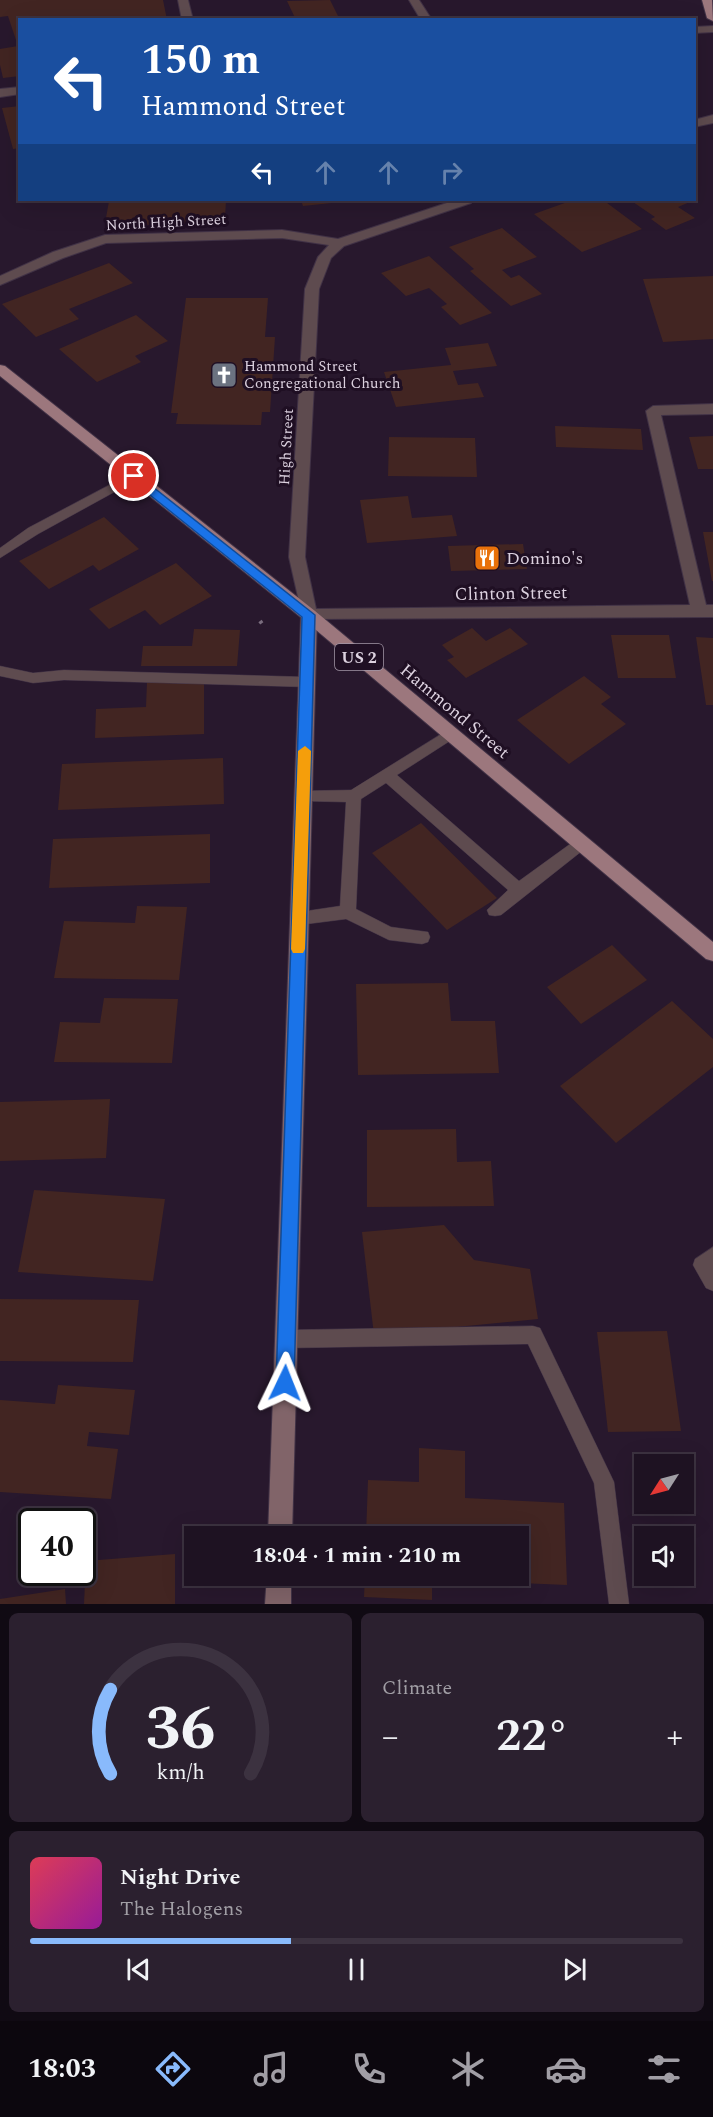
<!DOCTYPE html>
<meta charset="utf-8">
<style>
body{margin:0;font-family:Spectral,serif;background:#2b202f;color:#f1f3f6;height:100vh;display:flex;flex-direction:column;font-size:22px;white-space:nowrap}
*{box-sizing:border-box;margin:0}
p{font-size:20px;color:#a19ea5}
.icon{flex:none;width:33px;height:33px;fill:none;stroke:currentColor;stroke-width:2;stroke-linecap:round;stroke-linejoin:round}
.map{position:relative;height:1604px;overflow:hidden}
.drawer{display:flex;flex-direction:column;gap:9px;padding:9px;background:#100a13;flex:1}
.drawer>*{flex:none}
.top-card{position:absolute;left:18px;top:18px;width:678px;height:183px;border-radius:0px;box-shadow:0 6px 24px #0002,0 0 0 2px #3c3240;background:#1a4fa0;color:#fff;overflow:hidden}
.needle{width:39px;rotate:234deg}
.controls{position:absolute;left:634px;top:1454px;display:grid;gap:12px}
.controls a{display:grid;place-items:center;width:60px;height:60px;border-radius:0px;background:#1e1222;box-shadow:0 6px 24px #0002,0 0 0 2px #3c3240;font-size:30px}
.speed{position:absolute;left:18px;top:1508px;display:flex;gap:12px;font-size:30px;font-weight:700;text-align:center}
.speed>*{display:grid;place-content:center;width:78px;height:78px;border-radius:50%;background:#1e1222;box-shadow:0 6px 24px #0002,0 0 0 2px #3c3240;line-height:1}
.speed .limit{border:3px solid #111;border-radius:9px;background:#fff;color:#111}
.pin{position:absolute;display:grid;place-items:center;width:51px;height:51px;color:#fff;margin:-26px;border:3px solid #fff;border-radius:50%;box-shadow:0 2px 6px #0007}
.me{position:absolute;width:66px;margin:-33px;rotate:2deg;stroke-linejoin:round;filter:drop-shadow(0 0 4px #0008)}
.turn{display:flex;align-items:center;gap:21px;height:126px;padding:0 24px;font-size:27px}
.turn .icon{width:78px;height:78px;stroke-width:2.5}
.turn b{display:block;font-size:42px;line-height:51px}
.lanes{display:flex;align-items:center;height:57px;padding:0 24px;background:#0003;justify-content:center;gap:30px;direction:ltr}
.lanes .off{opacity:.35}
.big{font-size:45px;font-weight:700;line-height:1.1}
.drawer .tile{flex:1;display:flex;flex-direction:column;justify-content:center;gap:9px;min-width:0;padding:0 21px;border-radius:9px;background:#2b202f}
.drawer .dial{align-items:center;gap:0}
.dial svg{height:156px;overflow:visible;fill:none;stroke:#3c3240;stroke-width:7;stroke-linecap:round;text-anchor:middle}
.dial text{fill:#f1f3f6;stroke:none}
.song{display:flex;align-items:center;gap:18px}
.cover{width:72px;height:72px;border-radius:9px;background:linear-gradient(135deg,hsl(350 70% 55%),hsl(300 70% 35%))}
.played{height:6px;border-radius:3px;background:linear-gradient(90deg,#89bafc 40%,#3c3240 40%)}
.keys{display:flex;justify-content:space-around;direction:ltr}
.heat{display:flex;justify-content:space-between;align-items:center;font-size:33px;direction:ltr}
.drawer .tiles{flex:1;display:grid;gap:9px;grid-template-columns:1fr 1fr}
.tile:last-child{grid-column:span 2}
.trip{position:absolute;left:184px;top:1526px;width:345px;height:60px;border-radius:0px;background:#1e1222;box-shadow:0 6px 24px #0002,0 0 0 2px #3c3240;font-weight:700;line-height:60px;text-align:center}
.menu{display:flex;height:96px;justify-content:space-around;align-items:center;background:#0c070e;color:#a19ea5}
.menu .icon{width:42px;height:42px}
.menu .active{color:#89bafc}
.menu b{font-size:27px;color:#f1f3f6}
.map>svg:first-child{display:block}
.building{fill:#422522}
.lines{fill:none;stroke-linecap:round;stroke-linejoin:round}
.lane-casing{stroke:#413246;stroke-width:1}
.street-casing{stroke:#413246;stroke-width:2}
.secondary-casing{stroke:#413246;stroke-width:2}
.primary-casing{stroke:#413246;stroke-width:2}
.path{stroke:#7a6d7e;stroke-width:4;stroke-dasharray:3 4.5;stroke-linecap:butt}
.lane{fill:#5e4b4f;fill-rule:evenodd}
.street{fill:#5e4b4f;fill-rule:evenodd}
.secondary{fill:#816469;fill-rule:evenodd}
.primary{fill:#9c777d;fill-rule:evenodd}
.route{fill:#1a73e8;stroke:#114b97;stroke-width:1.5}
.slow{fill:#f59e0b}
.labels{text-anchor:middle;stroke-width:6;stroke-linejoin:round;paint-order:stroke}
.far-street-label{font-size:15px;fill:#dcd1df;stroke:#1f0f23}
.far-poi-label{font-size:15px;fill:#dcd1df;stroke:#1f0f23;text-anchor:start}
.shield{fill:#1f0f23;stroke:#a397a7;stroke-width:1.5}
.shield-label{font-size:16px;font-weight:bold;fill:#dcd1df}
.poi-label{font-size:18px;fill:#dcd1df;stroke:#1f0f23;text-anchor:start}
.street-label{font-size:18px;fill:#dcd1df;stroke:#1f0f23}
</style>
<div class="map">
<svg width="713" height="1604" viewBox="0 0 713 1604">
<rect width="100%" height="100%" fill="#28182d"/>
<path class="building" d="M0 0H163L167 20H20V76L3 78 0 65V49L18 46 8 16 0 17Z
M330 0 340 20H296L287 1Z
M20 106V148L13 149 2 108Z
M121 200H150V203H196V200L226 201 225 217H201V224L134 225 135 222H111V219L106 218 109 201Z
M301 200H351V201L303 206Z
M573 200H603L642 229 582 252 534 214Z
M630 200H690L692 201 678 207 695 218 666 230 651 219 655 217Z
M502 228 537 257 502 270 511 278 519 275 542 294 511 306 470 271 474 269 449 247Z
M429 256 492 313 460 325 441 307 447 304 429 288 406 296 381 273Z
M109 263 133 283 69 309 79 319 36 337 2 304Z
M713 276V339L663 342 643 279Z
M186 298H268L265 337H275L270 412H262L261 425 176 424 178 413H171Z
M136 315 168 341 135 356 141 362 97 382 59 349Z
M488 343 497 366 453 371 458 385 478 383 484 397 396 407 384 372 451 365 445 348Z
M555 426 641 429 643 450 556 447Z
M713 436V469H698L689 437Z
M389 437 475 438 477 477 388 476Z
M408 496 412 518 452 515 457 536 367 543 360 500Z
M104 517 139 549 99 571 93 565 49 589 19 561Z
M703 532H713V581H712Z
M523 544 527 569 451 571 448 546Z
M176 563 212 596 160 625 145 610 109 629 89 609Z
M472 628 486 641 510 628 528 644 466 678 447 660 454 657 442 645Z
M194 629 240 630 237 666H141L143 646H192Z
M611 635H669L676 678H618Z
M696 637 713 638V705H706Z
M584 676 611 697 601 704 626 724 569 764 517 720Z
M204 680V734L95 738 96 709 146 707 147 682Z
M223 758 224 804 58 810 62 764Z
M421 823 497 898 447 930 372 853Z
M210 834V883L49 888 53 839Z
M137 906 187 907 179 980 54 978 64 921 135 923Z
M612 945 647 980 581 1024 547 987Z
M448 983 451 1021H495L499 1073 358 1075 356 984Z
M104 998 178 999 172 1063 54 1062 60 1022 100 1023Z
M672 1001 713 1039V1067L616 1143 560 1086Z
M110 1099 106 1158 0 1161V1102Z
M456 1129 457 1162 491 1161 494 1206 367 1207V1130Z
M34 1190 165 1199 153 1281 18 1272Z
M444 1225 474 1260 530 1269 538 1319 374 1335 362 1232Z
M0 1299 139 1300 133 1362 0 1361Z
M667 1331 681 1431 608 1432 597 1332Z
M58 1385 135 1390 129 1435 89 1432 87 1446 118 1449 111 1499 0 1492V1400L55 1404Z
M419 1448 465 1451V1498L564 1503 567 1585 432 1579V1600L364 1597 365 1575H519V1536H366L368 1480 419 1482Z
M175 1554V1604H84L86 1561Z
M65 1589 66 1604H0V1599Z"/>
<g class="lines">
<defs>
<path id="lane" d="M134 472 138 473 140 476 138 479 38 534 0 558V548L28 528Z
M0 666 33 673 64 670 307 677 314 682 307 687 64 680 33 683 0 676Z
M451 728 456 729 458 733 456 737 397 775 519 881 577 839H587L590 843 587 847 501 915 495 916 489 915 487 910 508 890 386 783 361 799 356 909 391 927 428 932 430 937 428 942 422 944 389 940 346 919 299 925 293 923 291 918 293 913 340 906 346 802 303 801 298 799 296 795 298 791 351 790Z
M713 1247V1291L706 1288 693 1265 695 1259Z
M533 1326 540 1328 614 1482 629 1604H609L594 1483 528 1344 287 1348 280 1346 278 1339 280 1332 287 1330Z"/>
<path id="street" d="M178 0H188L193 20H182Z
M409 0H419L432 20H421Z
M713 26V32L694 33V27Z
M20 87V94L0 97V89Z
M713 115V123L694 127V120Z
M456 200H473L471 203 344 246 331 258 319 289 305 557 316 609 690 605 646 411 653 406 713 404V414L661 415 706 605H713V617L303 619 289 557 305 289 318 257 329 245 282 238 106 243 63 258 0 285V276L53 252 105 235 282 230 338 239Z"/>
<path id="secondary" d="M309 609 315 611 317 615 292 1536H268L301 615 303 611Z
M267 1575H291V1604H265Z"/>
<path id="primary" d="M702 0H712L713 21 707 18Z
M0 365 5 366 315 611 713 942V961L706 959 303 619 0 376Z"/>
</defs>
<use href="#lane" class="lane-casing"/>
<use href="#street" class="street-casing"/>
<use href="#secondary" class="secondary-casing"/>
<use href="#primary" class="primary-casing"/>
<path class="path" d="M260 621 263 625"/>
<use href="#lane" class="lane"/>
<use href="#street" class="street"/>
<use href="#secondary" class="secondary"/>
<use href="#primary" class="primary"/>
</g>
<path class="route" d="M134 472 315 615 294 1383 291 1389 285 1391 279 1389 276 1383 302 617 130 479 129 476Z"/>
<path class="slow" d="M305 746 311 751 305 949 303 953H293L291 949 298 751Z"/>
<defs>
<symbol id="church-square" viewBox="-11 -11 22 22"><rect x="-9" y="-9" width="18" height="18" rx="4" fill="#6b7280" stroke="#1f0f23"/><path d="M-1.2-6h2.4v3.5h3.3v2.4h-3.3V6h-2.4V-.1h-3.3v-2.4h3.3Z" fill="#fff"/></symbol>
<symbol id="restaurant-square" viewBox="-11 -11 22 22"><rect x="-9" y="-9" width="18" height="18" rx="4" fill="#e8710a" stroke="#1f0f23"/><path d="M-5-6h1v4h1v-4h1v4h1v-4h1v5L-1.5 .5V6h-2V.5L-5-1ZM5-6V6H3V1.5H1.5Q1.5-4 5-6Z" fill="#fff"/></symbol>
</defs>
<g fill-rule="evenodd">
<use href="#church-square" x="209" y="360" width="30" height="30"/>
<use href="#restaurant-square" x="472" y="543" width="30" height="30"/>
</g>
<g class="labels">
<g class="far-street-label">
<text transform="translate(166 222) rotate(-3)" y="5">North High Street</text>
<text transform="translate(286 447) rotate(-87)" y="5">High Street</text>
</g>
<g class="far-poi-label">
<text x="244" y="371">Hammond Street<tspan x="244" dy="17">Congregational Church</tspan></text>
</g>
<rect class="shield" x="335" y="644" width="48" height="26" rx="4.5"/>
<g class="shield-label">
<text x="359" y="663">US 2</text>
</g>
<g class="poi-label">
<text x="506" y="564">Domino's</text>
</g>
<g class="street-label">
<text transform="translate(511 593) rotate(-1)" y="6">Clinton Street</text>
<text transform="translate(455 711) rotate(40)" y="6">Hammond Street</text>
</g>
</g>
</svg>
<div class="controls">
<a><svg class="needle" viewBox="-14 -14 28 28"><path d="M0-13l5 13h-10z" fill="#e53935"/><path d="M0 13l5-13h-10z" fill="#a19ea5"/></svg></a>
<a><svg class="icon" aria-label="sound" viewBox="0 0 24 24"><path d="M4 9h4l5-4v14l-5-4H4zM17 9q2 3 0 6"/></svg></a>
</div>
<div class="speed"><div class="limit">40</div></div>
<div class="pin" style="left:134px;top:476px;background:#d93025"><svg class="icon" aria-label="arrive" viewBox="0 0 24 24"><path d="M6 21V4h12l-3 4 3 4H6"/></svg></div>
<svg class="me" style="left:285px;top:1383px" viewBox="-20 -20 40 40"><path d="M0-17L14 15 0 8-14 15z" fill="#1a73e8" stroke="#fff" stroke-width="4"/></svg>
<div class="trip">18:04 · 1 min · 210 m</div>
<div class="top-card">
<div class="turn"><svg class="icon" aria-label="left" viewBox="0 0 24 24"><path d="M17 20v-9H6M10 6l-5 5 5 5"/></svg><div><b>150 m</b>Hammond Street</div></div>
<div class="lanes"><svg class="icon" aria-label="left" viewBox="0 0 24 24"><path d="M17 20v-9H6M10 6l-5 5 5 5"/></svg><svg class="icon off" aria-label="ahead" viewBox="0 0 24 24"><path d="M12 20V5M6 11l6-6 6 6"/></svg><svg class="icon off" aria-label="ahead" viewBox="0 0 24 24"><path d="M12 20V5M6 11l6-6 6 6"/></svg><svg class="icon off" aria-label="right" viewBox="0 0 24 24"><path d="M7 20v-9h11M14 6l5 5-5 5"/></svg></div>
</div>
</div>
<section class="drawer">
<div class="tiles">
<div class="tile dial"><svg viewBox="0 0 100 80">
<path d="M14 69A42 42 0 1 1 86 69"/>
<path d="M14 69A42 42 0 0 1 14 26" stroke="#89bafc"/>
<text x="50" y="56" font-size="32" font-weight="700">36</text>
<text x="50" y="72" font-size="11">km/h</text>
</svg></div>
<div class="tile"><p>Climate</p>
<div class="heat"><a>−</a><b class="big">22°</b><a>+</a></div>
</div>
<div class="tile">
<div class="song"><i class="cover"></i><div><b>Night Drive</b><p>The Halogens</p></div></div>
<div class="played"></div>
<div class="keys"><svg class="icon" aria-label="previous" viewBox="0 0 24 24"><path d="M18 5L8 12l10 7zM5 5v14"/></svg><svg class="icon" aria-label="pause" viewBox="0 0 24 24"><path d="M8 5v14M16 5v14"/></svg><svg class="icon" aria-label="next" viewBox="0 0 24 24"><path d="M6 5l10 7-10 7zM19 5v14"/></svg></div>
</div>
</div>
</section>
<nav class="menu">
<b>18:03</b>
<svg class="icon active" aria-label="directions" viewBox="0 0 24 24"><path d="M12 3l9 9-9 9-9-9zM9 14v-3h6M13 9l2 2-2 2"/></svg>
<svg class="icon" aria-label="music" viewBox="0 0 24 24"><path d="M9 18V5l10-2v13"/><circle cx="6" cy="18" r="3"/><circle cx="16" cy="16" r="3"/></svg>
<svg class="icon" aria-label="phone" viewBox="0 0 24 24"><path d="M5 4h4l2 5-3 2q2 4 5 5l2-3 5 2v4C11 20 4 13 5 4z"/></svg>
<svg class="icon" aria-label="climate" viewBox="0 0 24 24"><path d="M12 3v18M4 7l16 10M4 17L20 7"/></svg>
<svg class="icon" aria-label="car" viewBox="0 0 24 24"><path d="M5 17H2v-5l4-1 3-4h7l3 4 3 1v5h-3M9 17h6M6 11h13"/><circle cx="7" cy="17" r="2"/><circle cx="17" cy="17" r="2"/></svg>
<svg class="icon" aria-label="filters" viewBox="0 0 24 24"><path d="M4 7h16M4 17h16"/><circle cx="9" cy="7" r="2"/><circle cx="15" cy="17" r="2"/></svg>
</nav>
